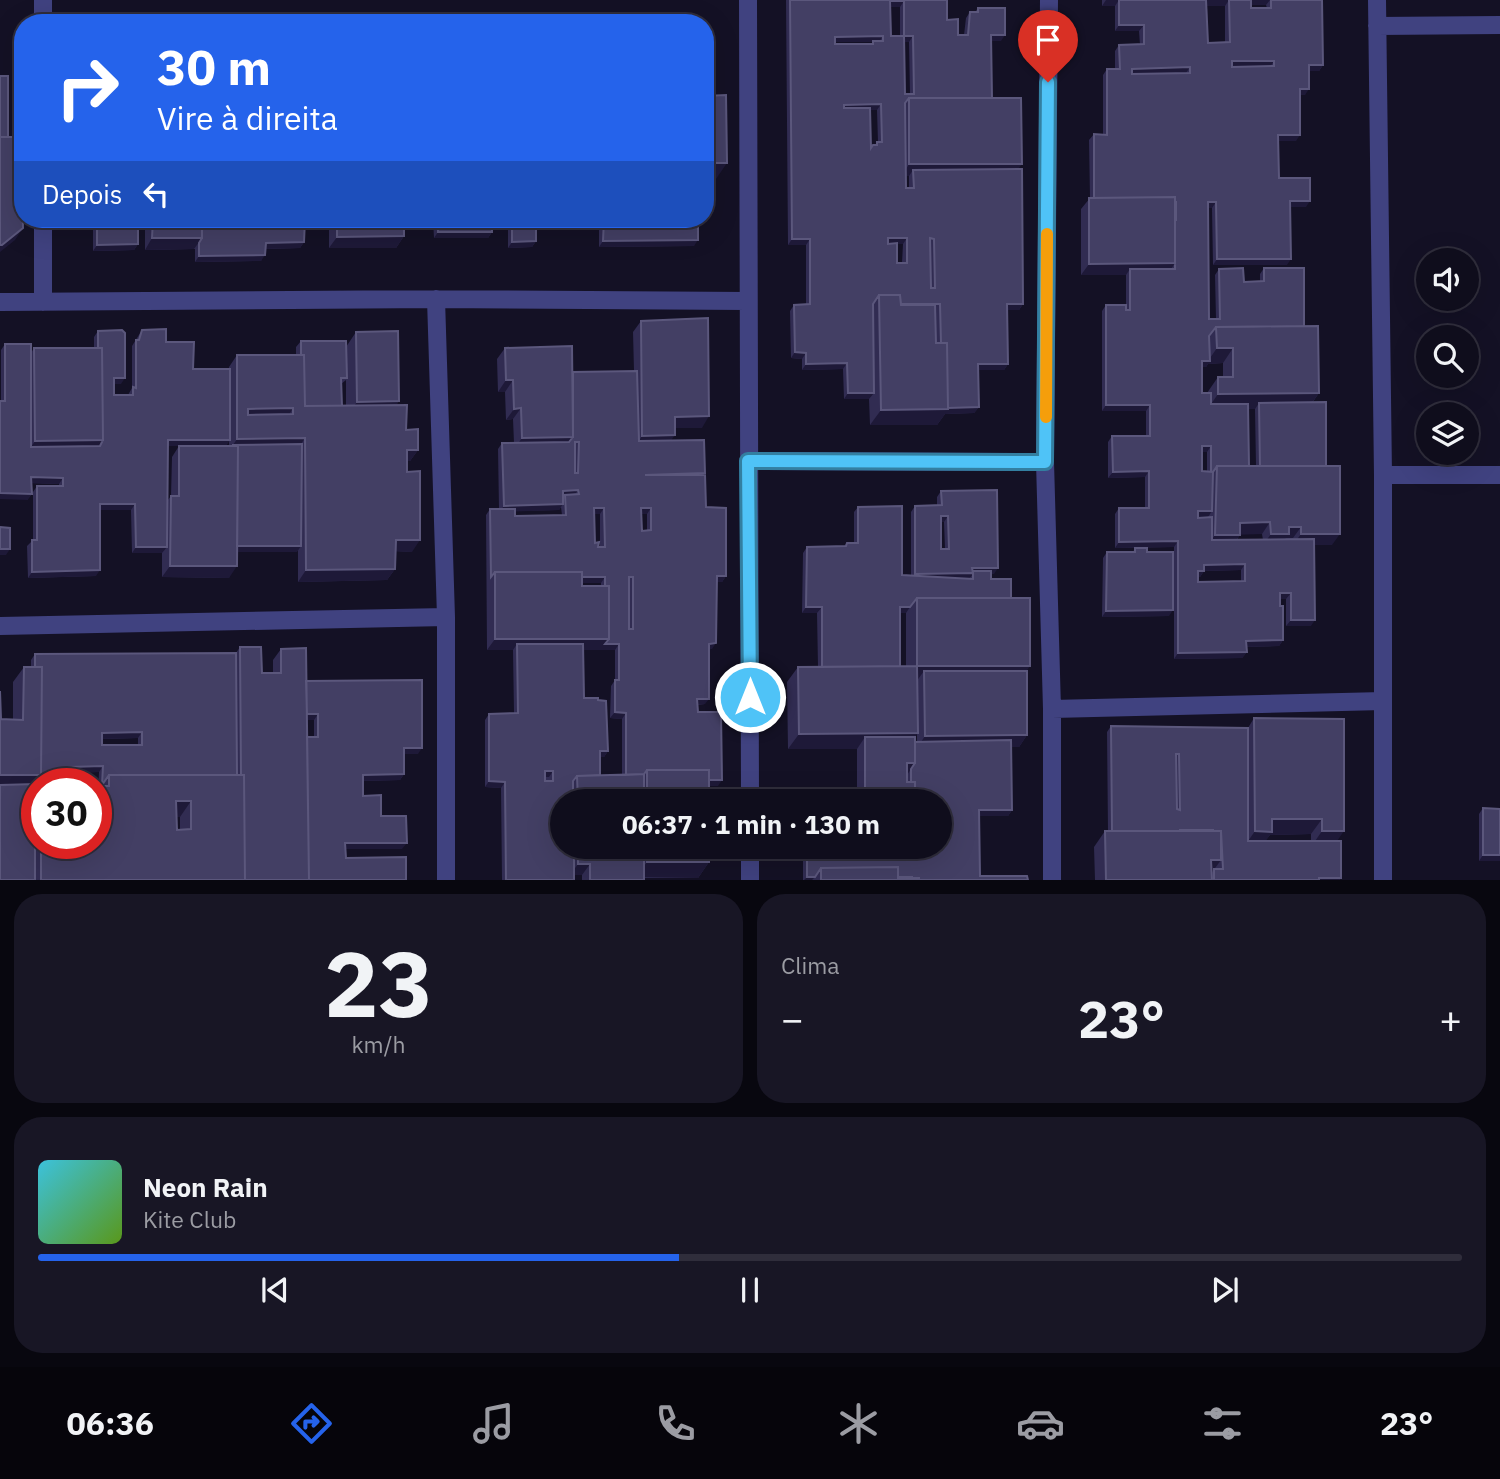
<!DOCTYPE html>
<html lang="pt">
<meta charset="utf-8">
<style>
body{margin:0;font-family:"IBM Plex Sans",sans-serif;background:#181625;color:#f1f3f6;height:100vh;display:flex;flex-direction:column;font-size:26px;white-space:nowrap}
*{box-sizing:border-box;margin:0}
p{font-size:23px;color:#9b9ca3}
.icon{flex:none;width:38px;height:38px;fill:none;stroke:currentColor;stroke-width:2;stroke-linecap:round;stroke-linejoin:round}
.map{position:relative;height:880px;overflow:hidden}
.side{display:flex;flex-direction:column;gap:14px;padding:14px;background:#08070f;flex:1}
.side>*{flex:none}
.guide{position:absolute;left:14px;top:14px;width:700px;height:214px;border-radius:28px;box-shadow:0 7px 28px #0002,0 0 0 2px #2f2d3b;background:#2563eb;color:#fff;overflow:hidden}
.fabs{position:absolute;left:1416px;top:248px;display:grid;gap:14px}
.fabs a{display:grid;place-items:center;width:63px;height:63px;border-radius:50%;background:#0f0d1c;box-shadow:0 7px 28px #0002,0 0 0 2px #2f2d3b;font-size:35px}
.speed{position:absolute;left:21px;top:768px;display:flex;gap:14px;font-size:35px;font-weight:700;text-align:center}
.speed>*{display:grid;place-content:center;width:91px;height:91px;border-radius:50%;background:#0f0d1c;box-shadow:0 7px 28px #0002,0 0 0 2px #2f2d3b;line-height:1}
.speed .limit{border:10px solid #d22;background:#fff;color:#111}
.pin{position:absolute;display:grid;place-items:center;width:60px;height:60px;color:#fff;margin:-72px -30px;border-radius:50% 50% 50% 0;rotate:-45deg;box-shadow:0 0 7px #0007}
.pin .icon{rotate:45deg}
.me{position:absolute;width:77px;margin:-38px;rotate:0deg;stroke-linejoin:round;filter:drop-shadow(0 0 5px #0008)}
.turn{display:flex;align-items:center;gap:24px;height:147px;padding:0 28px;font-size:32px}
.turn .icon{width:91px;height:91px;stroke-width:2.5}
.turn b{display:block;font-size:49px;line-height:60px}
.then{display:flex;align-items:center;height:66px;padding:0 28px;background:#0003;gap:14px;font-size:26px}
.big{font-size:52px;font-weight:700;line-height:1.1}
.side .tile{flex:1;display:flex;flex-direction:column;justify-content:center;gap:10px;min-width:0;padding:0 24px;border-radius:28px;background:#181625}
.side .dial{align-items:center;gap:0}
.dial b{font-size:91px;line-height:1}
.song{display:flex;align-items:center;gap:21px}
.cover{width:84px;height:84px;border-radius:10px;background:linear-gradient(135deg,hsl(190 70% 55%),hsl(90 70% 35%))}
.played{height:7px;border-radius:4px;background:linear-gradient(90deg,#2563eb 45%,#2f2d3b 45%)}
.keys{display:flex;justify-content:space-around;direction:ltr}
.heat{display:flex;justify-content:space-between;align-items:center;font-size:38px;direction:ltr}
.side .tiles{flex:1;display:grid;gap:14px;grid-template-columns:1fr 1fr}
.tile:last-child{grid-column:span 2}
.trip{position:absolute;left:550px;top:789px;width:402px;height:70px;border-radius:35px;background:#0f0d1c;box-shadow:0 7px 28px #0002,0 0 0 2px #2f2d3b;font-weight:700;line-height:70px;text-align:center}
.tab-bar{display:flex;height:112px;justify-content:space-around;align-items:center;background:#06050b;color:#9b9ca3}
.tab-bar .icon{width:49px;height:49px}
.tab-bar .active{color:#2563eb}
.tab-bar b{font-size:32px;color:#f1f3f6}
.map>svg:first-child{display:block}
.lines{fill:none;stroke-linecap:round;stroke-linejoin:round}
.minor{stroke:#404280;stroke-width:18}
.wall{fill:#312c52;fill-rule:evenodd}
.shaded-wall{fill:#1e1938}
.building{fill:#433f64;stroke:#5b577c;stroke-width:2;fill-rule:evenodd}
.route-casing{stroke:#337fa1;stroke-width:18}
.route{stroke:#4fc3f7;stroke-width:12}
.slow{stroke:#f59e0b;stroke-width:12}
</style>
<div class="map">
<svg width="1500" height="881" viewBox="0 0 1500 881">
<rect width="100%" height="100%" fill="#141125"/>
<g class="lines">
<path class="minor" d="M748 0 750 802
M1049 0 1045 462 1052 709V881
M1377 0 1383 475V881
M43 23V0
M1377 26 1500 25
M436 299 446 617V881
M0 302 436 299 748 301
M43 302V219
M749 461 1045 462
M1383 475H1500
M0 626 446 617
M1052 709 1383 701
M750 847V881"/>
</g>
<path class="wall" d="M786 0H947V20L958 35H964L966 18 970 12H975L978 8 1001 41H991L992 98 1018 169 1023 304 1019 310H1007L1008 364 1004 370H978L979 407 974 413 945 414 937 425H870L869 399H844L843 369 802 370V359L791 358 790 311 794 305 806 304V245H788ZM890 7H900V36H891ZM835 42H873L871 44H835ZM904 42H909L910 94H905ZM870 110H877L878 142 871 148ZM906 176H909V188H906ZM897 244H903L902 263H897Z
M1102 0H1322L1323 65 1319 71H1309L1305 95H1300L1296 141H1278L1279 178 1306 207H1290L1287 265H1213L1212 208H1208L1209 319H1216L1215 275 1219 269 1244 282 1260 281V274L1264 268 1304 326 1319 393 1312 403 1326 466 1332 545H1314L1311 626H1286V599H1280L1283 640 1279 646 1246 647 1247 652 1242 658 1174 659V547L1115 548V514L1119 508H1145V477L1108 478V442L1112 436H1146V411H1102V311L1106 305 1126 310V275H1081V209L1090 198 1089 140 1094 134H1103V75L1107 69H1115V51L1119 45H1140L1139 31H1115V6H1102ZM1251 5H1266L1267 8H1251ZM1207 6H1225V42L1208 43ZM1223 363V377H1218L1207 393H1202V367H1206L1208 364ZM1248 409H1255L1256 466H1249ZM1202 452H1207V472L1202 471ZM1240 534H1262L1263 540H1237ZM1241 570V581L1198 582V577H1200L1204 571Z
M93 219H138V244L134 250 93 251Z
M145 219H305L304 242 300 248 266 249 261 261 195 262V249L145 250Z
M329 219H404V236L396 248H329Z
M433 219H492V232L488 238H434Z
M508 219H560L558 221H536V241L532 247 508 248Z
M599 219H698L694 246 599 247Z
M641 321 702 428H675L671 440 704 475 706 507 726 576 722 582H717L712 649H709L705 704 697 705 698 712 718 786H709V802H562V847H709V862L698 878H644V880H582V875H574V880H502L501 788 485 787V720L489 714 514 713 513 650H487L486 515 490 509H499L498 449 502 443H514L513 419 506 420 505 392H498L497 359 505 348 573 372 634 371 633 332ZM561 507 562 515 515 516V511L559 510ZM594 514H600V547H598L595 543ZM641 514H647V530L642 531ZM582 583H601V586H582ZM583 650H615V680L611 686 610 718 622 719V775H600V757H604L608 751 584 698Z
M142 330 166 342 193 369H229V367L237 355H296V347L301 341 346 347 356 332 399 401 396 405 406 430 418 450 410 461H407L412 552 395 551V569L387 580 298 582V551L237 552 229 578 162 577V553H132L131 510H100L96 576 28 578 27 546 33 540V492L37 486H59V484L31 483 32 494 27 500 1 401V350L5 344 31 353 34 348H94V337L98 331 121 384H114V395H128L132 388V346ZM346 380V406H342L341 384ZM229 440V446H179L172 457 171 496 167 501 168 446H226Z
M941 491 994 574H991V579L1011 598 1027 671V735L1019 747H1011L1012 810 1008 816H979L980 876 1028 880H803V847H940V802H857V749H788L787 682 798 667H818L817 613H802L803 553 807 547 844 546 847 543H854V512L858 507 902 575 911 576V512L915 506H937V497ZM941 522H944L945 549H941ZM900 613H906V666H900ZM917 733V742H915V737Z
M1135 548 1147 552 1169 616 1102 617 1103 558 1107 552H1133Z
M240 647 262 673H273V660L281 649 306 681 418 754H404V774L400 780 363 781V796L381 816 402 849H345L346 858 406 880H0L1 719 13 720V682L24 667H31V660L35 654 236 653ZM307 720H314V737H307ZM138 738V745H102V739ZM99 772 96 844H37V784H82L69 775V773ZM177 817H180V830H177Z
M1254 718 1337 841 1341 878 1339 880H1095L1094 847 1105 831H1108L1107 732 1111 726 1248 728ZM1311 834V841H1265L1270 835Z
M1483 808 1500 861H1479V814Z"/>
<path class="shaded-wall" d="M1106 0H1173H1119L1115 6H1102Z
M1206 0H1229L1225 6H1202Z
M1251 0H1270L1266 5H1247Z
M890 1H904L900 7H886Z
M1119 25H1144L1139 31H1115Z
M991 35H1005L1001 41H986Z
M883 36 879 42H831L835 37Z
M904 36H913L909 42H900Z
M1232 61H1274L1270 67H1228Z
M1309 65H1323L1319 71H1304Z
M1190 67 1186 73 1128 75 1132 69Z
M1300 89H1309L1305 95H1296Z
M881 104 877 110 840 111 844 105Z
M1278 135H1300L1296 141H1274Z
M705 163H727L716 179H705Z
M909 164H1022L1014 175 913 170 909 176H902Z
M1290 201H1310L1306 207H1286Z
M1208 202H1216L1212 208H1204Z
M533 219H560L558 221H532Z
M23 228 15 240 0 252V245Z
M438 232H492L488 238H434Z
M404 236 396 248H329L337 237Z
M152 238H202L194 249 145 250Z
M888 238H907L903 244H884Z
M792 239H810L806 245H788Z
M698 240 694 246 599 247 603 241Z
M536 241 532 247 508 248 512 242Z
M304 242 300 248 262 249 266 243Z
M138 244 134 250 93 251 97 245Z
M265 255 261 261 195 262 199 256Z
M1217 259H1291L1287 265H1213Z
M1175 263 1167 275 1130 269 1126 275H1081L1089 264Z
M1007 304H1023L1019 310H1003Z
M1217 348H1233L1223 363 1208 364 1206 367H1198L1202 361H1208Z
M795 352 806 353 802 359 791 358Z
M847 363 843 369 802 370 806 364Z
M978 364H1008L1004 370H974Z
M114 378H125L121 384H110Z
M506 380H513L505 392H498Z
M848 393H874L869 399H844Z
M1319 393 1308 408 1259 403 1255 409 1207 410 1218 394Z
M399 401 388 417H346L357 402Z
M1106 405H1150L1146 411H1102Z
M979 407 974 413 945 414 937 425H870L881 410Z
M293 408 286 420H240L248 409Z
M521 408 513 419 506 420 514 409Z
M709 416 702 428H667L675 417Z
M675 435 667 446 635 447 642 436Z
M573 437 565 448 514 449 522 438Z
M305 438 297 450 233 445 237 439Z
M103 440 96 452 27 453 35 441Z
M168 440H230L226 446H164Z
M1202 446H1211L1207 452H1198Z
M407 450H418L410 461H399Z
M1149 471 1145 477 1108 478 1113 472Z
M31 477 63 478 59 484 27 483Z
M578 490 574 496 565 495 564 497H559L563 491Z
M0 493 32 494 27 500 0 499Z
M100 504H135L131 510H96Z
M563 504 559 510 499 512 504 506Z
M594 508H604L600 514H590Z
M641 508H651L647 514H637Z
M1198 511H1212L1208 517H1194Z
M941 516H948L944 522H937Z
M1270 522 1262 534 1232 535 1240 523Z
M1289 527H1301L1293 538H1286L1281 545H1263L1271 534Z
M1301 534H1340L1332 545H1293Z
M1215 535H1240L1232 546H1207Z
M396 540H420L412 552 388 551Z
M1178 541 1174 547 1115 548 1119 542Z
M233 546H301L297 552H229Z
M136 547H167L162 553H132Z
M0 549H10L6 555H0Z
M1245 564 1241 570 1200 571 1204 565Z
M170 566H237L229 578 162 577Z
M972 568H998L994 574H973L969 579 911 580 915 574Z
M395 569 387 580 298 582 306 570Z
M100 570 96 576 28 578 32 572Z
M1198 571H1204L1200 577H1193Z
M717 576H726L722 582H712Z
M495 577H605L601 583H495Z
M1280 593H1291L1286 599H1276Z
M806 607H822L817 613H802Z
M900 607H910L906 613H896Z
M1173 610 1169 616 1102 617 1106 611Z
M1291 620H1315L1311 626H1286Z
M495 639H609L619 644 615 650H517V644L513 650H487Z
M1283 640 1279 646 1242 647 1246 641Z
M716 643 712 649 705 650 709 644Z
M1247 652 1242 658 1174 659 1178 653Z
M917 666H1030L1019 682 924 671 916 682Z
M697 699H709L705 704 693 705Z
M615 712 626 713 622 719 610 718Z
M303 714H318L314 720H299Z
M142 732 138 738 98 739 102 733Z
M918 733 907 748 865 737 857 749H788L799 734Z
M1027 735 1019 747 917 748 925 736Z
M404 748H422L418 754H400Z
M600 751H608L604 757H596Z
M907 763H915L907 775Z
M103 766 99 772 64 773 69 767Z
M545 771H553L549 777H541Z
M404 774 400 780 358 781 363 775Z
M0 775H41L30 790 0 791Z
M647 780H722L718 786H647Z
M489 781 505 782 501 788 485 787Z
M176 801H191L180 817H166Z
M979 810H1012L1008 816H975Z
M1272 819H1322L1311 834 1270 835 1261 847H1244L1255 831Z
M1322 831H1344L1333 847H1311Z
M345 843H407L402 849H341Z
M576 847H584L578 855 570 856Z
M1483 855H1500V861H1479Z
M1211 860H1221L1210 875Z
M647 862H709L698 878 636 877Z
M578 864H590L582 875H570Z
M807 877H815L812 880H804Z
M1319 878H1341L1339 880H1317Z"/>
<path class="building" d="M790 0H947V20L958 19V35H968L970 12H978V8H1005V35H991L992 98H909L905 103 906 188H914L913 170 1022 169 1023 304H1007L1008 364H978L979 407 948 408 947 343H941L940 304H901L900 295H879L873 304 874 393H848L847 363 806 364V353L795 352 794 305 810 304V239H792ZM890 1H904V36H913L914 94H905L904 36H891ZM883 36V41H873V44H835V37ZM881 104 882 142H877V145H873L871 148 870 108H844V105ZM888 238H907V263H897V243L888 244ZM930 238 934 239 935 288H931Z
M1119 0H1206L1208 43 1230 42 1229 0H1251V8H1271V0H1322L1323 65H1309V89H1300V135H1278L1279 178H1310V201H1290L1291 259H1217L1216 202H1208L1209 319H1220L1219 269 1243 268 1244 282 1264 281V268H1304V326L1216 327 1209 336 1210 361H1202V393H1211V404H1248L1249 466H1217L1213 472H1211V446H1202V471L1213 472 1212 511H1198V518L1212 517V540L1314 539 1315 620H1291V593H1280V606H1283V640L1246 641 1247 652 1178 653V541L1119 542V508H1149V471L1113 472 1112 436H1150V405H1106V305H1126V310H1130V269H1175V220H1176V202H1175V197L1094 198V134L1107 135V69H1120L1119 45 1144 44V25H1119ZM1232 61H1274V66L1232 67ZM1190 67V73L1132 74V69ZM1245 564V581L1198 582V571H1204V565Z
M164 19H197V23H164Z
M107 21 135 22V23H104Z
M0 76H8V137H0Z
M726 95 727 163H705V96Z
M909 98H1021L1022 164H909Z
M0 137H21L23 228 2 245H0Z
M1175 197V263L1089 264V198Z
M97 219H138V244L97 245Z
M153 219H202V238H152Z
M202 219H305L304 242 266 243 265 255 199 256V243L202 238Z
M337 219H404V236L337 237Z
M438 219H492V232H438Z
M512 219H536V241L512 242Z
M604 219H698V240L603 241Z
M879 295H900L901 305H935L936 343H947L948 409 881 410Z
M708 318 709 416 675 417V435L642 436 641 321Z
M1318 326 1319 393 1218 394V377H1233V348H1217L1216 327Z
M166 329V342H194L193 369H230V440H168L167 547H136L135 504H100V570L32 572V540H37V486H63V478L31 477 32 494 0 493V401H5V344H31V447L100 446 103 440 102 348H98V331L122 330 125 333V378H114V395H133V387L136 388V340H139L142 330Z
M398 331 399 401 357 402 356 332Z
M301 341H346L347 378H341L342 406H305L304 355H301Z
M572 346 573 437 522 438 521 408 514 409 513 380H506L505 348Z
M34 348H102L103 440 35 441Z
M237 355H304L305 406 407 405 406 430 418 429V450H407V472L420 471V540H396L395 569 306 570 305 438 237 439ZM293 408V414L248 415V409Z
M637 371 639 441 704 440 705 473 645 475H705L706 507 726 508V576H717L716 643 709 644V699H697L698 712H721L722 780H709V770H647L644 774 626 775V713L615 712V680H619V644H605L609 639V586H605V577H582V572H495L491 577 490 509H515V516L566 515 565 495 579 494 578 490 563 491V504L504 506 502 443 569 442 573 437V372ZM575 442H579L578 473H575ZM594 508H604L605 547H598L599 542 595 543ZM641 508H651V530L642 531ZM629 577H633V629H629Z
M1326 402V466H1260L1259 403Z
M302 444 301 546H237L238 446H233V445Z
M179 446H238L237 566H170L171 496H179Z
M1217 466H1340V534H1301V527H1289V534H1271L1270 522 1240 523V535H1215Z
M997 490 998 568H972L973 573V571H991V579H1011V598H917L910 607H900V666L822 667V607H806L807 547 846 546 847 543H858V507L902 506V575L973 579V573L915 574V506L942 505 941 491ZM941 516H948L949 549H941Z
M0 527 10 528V549H0Z
M1135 548H1147V552H1173V610L1106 611 1107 552H1135Z
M495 572H582V586H609V639H495Z
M917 598H1030V666H917L918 733 799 734 798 667 917 666Z
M517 644H583L584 698H598V700L606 701 608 751H600V775L577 776 573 781V802H562V847H574V880H506L505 782 489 781V714L518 713ZM545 771H553V781H545Z
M240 647H261L262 673H281V649L306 648 309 880H245L244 775H241Z
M236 653 237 775H109L102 785 103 766 69 767V775H41L42 667H35V654ZM142 732V745H102V733Z
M24 667H42L41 775H0V691L1 719 23 720Z
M924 671H1027V735L925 736Z
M422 680V748H404V774L363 775V796L381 795V816H406L407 843H345L346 858 406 857V880H309L307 737H318V714H307L306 681Z
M1254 718 1344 719V831H1322V819H1272V832L1255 831Z
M1111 726 1248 728V841H1341V878H1319V880H1214V869H1223L1221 831H1213V830H1180V831H1112ZM1176 754H1179L1180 810 1177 809Z
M865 737H915V763H907V782H915V802H865Z
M1011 740 1012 810H979L980 876H1027L1028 880H919V878H912V877H898V867L821 868 815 877H807V847H940V802H915V782H911V769L915 763V742Z
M647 770H709V802H647Z
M644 774V802H578L577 776Z
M41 775H81L82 784H41Z
M109 775H244L245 880H41V844H96V786H109ZM176 801H191V829L177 830Z
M35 784V880H0V785Z
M1483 808 1500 809V855H1483Z
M1105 831H1221V860H1211L1212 880H1106Z
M586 847H644V880H590V864H578V854L586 855Z
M647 847H709V862H647Z
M898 867V879L919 878V880H821V868Z"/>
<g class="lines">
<defs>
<path id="route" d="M750 697 748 461 1045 462 1048 82"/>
</defs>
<use href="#route" class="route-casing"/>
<use href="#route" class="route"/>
<path class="slow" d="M1046 417 1047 234"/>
</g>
</svg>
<div class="fabs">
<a><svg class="icon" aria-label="sound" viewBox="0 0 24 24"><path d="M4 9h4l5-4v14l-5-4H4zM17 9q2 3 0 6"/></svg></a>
<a><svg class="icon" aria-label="search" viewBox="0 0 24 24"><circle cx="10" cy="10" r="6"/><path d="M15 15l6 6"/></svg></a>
<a><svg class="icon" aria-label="layers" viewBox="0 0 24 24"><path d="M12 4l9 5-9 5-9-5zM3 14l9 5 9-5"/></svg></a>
</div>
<div class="speed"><div class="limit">30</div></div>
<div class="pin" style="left:1048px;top:82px;background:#d93025"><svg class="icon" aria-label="arrive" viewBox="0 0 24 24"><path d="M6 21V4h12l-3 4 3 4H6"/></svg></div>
<svg class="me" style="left:750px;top:697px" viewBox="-20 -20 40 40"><circle r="17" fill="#4fc3f7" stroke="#fff" stroke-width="3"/><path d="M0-11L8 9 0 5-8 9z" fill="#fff"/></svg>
<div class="trip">06:37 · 1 min · 130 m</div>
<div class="guide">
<div class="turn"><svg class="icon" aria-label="right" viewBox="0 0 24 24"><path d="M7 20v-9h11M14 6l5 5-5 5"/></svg><div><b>30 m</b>Vire à direita</div></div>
<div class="then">Depois<svg class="icon" aria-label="left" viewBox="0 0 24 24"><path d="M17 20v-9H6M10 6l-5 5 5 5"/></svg></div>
</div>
</div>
<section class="side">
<div class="tiles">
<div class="tile dial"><b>23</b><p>km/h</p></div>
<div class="tile"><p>Clima</p>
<div class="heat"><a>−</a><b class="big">23°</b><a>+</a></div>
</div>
<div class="tile">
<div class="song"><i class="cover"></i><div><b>Neon Rain</b><p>Kite Club</p></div></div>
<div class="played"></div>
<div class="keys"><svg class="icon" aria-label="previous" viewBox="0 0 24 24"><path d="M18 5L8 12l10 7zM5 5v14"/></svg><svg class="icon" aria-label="pause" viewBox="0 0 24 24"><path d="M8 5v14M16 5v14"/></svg><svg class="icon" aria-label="next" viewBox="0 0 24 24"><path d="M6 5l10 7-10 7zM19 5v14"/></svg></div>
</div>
</div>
</section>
<nav class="tab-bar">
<b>06:36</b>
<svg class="icon active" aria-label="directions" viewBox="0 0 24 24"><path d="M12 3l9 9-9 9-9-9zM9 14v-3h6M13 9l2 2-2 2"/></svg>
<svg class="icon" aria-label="music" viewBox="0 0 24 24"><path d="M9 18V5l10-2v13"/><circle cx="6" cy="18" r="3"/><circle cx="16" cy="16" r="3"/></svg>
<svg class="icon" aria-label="phone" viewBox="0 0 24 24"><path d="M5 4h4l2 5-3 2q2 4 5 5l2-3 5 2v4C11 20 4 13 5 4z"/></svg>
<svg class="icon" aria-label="climate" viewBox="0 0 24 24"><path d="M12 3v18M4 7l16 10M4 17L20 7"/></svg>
<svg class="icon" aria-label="car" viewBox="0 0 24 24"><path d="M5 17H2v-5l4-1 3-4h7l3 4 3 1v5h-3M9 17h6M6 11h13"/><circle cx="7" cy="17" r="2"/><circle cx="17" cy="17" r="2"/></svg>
<svg class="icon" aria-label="filters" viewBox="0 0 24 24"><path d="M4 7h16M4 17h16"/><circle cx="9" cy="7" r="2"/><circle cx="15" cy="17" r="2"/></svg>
<b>23°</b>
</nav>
